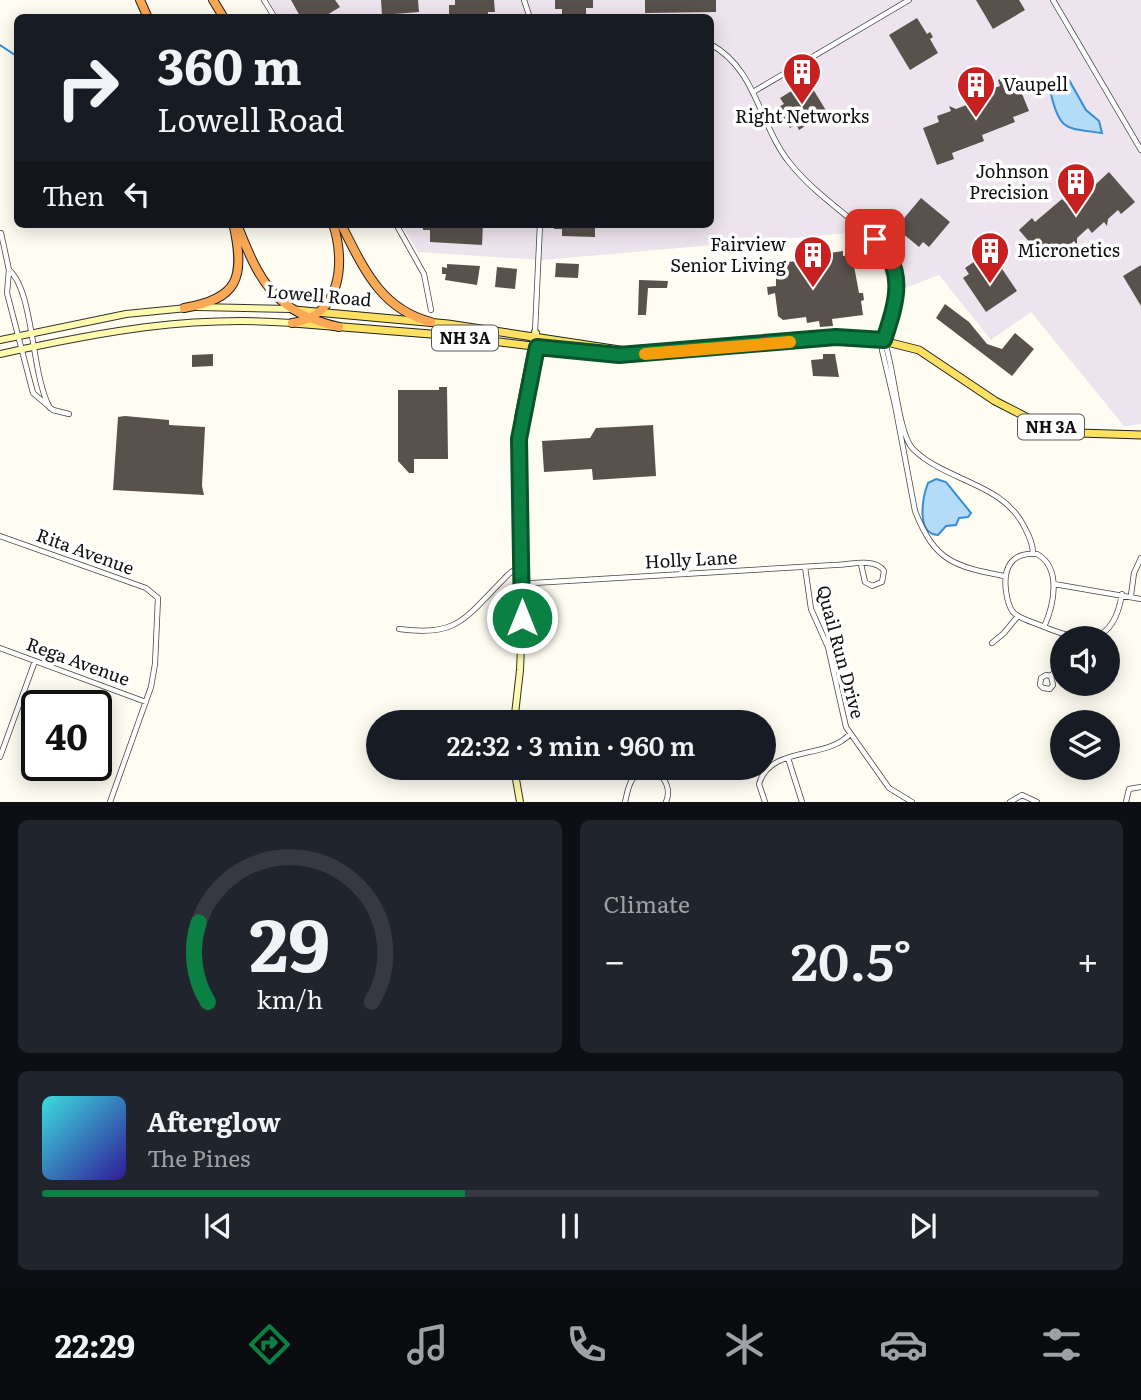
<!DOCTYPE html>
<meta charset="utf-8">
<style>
body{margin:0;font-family:Literata,serif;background:#20242c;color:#f1f3f6;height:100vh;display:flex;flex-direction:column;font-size:26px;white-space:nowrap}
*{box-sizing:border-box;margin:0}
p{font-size:23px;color:#9ea1a6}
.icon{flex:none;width:38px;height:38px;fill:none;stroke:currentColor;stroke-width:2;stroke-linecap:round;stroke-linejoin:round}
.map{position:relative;height:802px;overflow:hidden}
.sheet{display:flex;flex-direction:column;gap:18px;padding:18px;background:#0d0f14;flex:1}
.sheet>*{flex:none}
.banner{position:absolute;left:14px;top:14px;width:700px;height:214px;border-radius:10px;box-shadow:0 4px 18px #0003;background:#171b24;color:#f1f3f6;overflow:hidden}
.tools{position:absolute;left:1050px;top:626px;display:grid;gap:14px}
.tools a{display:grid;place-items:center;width:70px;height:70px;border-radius:50%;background:#171b24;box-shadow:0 4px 18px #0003;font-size:35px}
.speed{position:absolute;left:21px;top:690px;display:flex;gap:14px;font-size:35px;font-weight:700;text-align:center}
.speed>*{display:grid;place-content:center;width:91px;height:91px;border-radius:50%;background:#171b24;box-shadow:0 4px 18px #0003;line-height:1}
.speed .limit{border:4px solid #111;border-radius:10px;background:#fff;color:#111}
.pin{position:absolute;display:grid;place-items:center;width:60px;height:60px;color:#fff;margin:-30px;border-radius:14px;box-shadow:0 4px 10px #0006}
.me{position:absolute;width:77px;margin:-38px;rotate:0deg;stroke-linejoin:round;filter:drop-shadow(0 0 5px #0008)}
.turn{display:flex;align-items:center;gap:24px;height:147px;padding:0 28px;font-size:32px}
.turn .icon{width:91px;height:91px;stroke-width:2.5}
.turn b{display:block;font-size:49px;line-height:60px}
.then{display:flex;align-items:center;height:66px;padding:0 28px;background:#0003;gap:14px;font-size:26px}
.big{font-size:52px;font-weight:600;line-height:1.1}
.sheet .widget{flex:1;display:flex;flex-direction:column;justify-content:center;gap:10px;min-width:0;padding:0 24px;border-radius:10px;background:#20242c}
.sheet .dial{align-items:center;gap:0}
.dial svg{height:182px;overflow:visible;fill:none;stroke:#363941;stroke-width:7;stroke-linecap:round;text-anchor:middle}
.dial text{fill:#f1f3f6;stroke:none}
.song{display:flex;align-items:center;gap:21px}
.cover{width:84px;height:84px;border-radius:10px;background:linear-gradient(135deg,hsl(180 70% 55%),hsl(250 70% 35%))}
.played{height:7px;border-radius:4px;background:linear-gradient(90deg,#0b8043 40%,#363941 40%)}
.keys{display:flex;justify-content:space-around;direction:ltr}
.heat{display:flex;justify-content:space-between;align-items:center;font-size:38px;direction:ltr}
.sheet .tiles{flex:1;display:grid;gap:18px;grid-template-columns:1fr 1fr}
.widget:last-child{grid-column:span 2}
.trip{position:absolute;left:366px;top:710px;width:410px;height:70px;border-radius:35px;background:#171b24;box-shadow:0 4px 18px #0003;font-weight:600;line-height:70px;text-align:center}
.menu{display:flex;height:112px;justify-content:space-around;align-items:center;background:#090b0e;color:#9ea1a6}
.menu .icon{width:49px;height:49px}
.menu .selected{color:#0b8043}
.menu b{font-size:32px;color:#f1f3f6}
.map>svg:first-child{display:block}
.industrial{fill:#eee4ee}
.water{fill:#b4dcf9;stroke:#378dd4;stroke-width:2}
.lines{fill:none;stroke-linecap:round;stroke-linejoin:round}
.stream{stroke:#378dd4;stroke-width:2}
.building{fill:#59514b}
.street-casing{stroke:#434343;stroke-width:6}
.secondary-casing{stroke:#323232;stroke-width:8}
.primary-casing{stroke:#212121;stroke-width:9}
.highway-casing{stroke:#212121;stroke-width:10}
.street{stroke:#fff;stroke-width:4.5}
.secondary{stroke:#fffaad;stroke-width:6}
.primary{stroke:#fee163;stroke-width:7}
.highway{stroke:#fba955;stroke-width:8}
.route-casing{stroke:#07532c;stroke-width:18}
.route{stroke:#0b8043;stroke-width:12}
.slow{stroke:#f59e0b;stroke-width:12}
.labels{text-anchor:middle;stroke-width:7;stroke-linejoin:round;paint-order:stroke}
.shield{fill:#fff;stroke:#585858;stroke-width:2}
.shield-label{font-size:16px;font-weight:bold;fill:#101010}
.poi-label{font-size:18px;fill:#101010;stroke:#fff;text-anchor:start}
.street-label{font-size:18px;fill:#101010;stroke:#fff}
</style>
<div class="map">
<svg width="1141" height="802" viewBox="0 0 1141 802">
<rect width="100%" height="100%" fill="#fffdf2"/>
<path class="industrial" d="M268 0H1141V424L1124 426 1031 312 991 340 939 275 892 293 876 251 849 233 543 260 418 252 401 224H710V18H279Z"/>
<path class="water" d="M1069 80 1086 110 1099 121 1102 133C1068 128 1060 133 1051 94Z
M936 479 946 482 971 513 968 517 959 518 956 525 946 526 938 535C915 534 923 496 928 483Z"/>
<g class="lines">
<path class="stream" d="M0 45 18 57"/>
</g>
<path class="building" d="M291 0H335L340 7 322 18H301Z
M381 0H418L419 12 382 15Z
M455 0H494L495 12H488V18H449V5H455Z
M555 0H593V8H586V16H562V9H555Z
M645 0H716V12L645 13Z
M976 0H1019L1025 10 993 29Z
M917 18 927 34 930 32 933 37 930 39 938 53 910 70 889 35Z
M1014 74 1029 111 1013 117 1015 122 982 135 984 141 952 153 954 159 937 165 923 128 939 122 937 116 951 111 949 106 956 109 969 104 967 99 982 93 980 88 986 91 1000 86 998 80Z
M808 81 827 112 799 130 796 124 790 128 777 108 784 104 780 98Z
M1109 172 1135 202 1121 214 1118 210 1108 219 1107 226 1104 222 1092 233 1088 228 1077 238V245L1074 241 1062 252 1058 248 1045 260 1019 230 1032 218 1035 222 1062 199 1066 203 1092 180 1096 184Z
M921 198 950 222 929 247 923 242 919 247 901 232 905 227 900 223Z
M423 224H483L482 245 430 242V230H423Z
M554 224H595V237L562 236V229H554Z
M815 251 816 255 843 251V256L850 255 851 261 856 262 854 266 859 293H863L864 300 861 301 863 315 832 319 833 326 820 327 819 321 807 323 806 317 783 320 778 316 775 293 768 295 767 287 776 286V267L780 262 808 261 806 252Z
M984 255 988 261 994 257 1017 291 986 312 963 278 969 274 965 268Z
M556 263 579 264 578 278 555 277Z
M447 264 480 266 477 285 445 280 446 274H442V267L447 268Z
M1141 265V306L1123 276Z
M497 267 517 269 515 289 495 287Z
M639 280 668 281 667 288H648L646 315H638Z
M945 304 969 322 987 344 1002 349 1015 333 1034 349 1012 376 936 318Z
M213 354V366L192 367V355Z
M823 354H835L839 377 813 376 811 360 823 359Z
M439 387H447L448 459H414V473H409L398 461V390H439Z
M125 416 169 420V425L205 427 202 486 204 495 113 490 118 417Z
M653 425 656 476 593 480 592 469 544 472 542 441 590 438 596 428Z"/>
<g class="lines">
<defs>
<path id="street" d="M264 0 275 18
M524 0 530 18
M1053 0 1141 150
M710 44C756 68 759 124 789 162 814 194 851 217 881 245L892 262 898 280 897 300 882 350 895 405 915 511C935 562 954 566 1004 576
M753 92 909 0
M396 224 424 274 431 310
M1 233 9 270 7 293 33 393 53 410 69 414
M9 270C34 291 31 375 50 408
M535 332 540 224
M884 340C894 365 898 434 913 449 946 482 1003 482 1025 528 1029 536 1033 544 1033 553
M0 536 146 588 158 598 155 664 151 687 110 802
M805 567 811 609 828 647 846 727 889 788 912 802
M522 584 533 583C633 577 733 571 834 565 849 565 875 557 884 571L882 582 872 586 865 582 861 564
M1054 584 1141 599
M1131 595 1134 573 1141 558
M1044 627C1054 605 1062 568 1037 554 1011 552 1003 568 1006 591 1007 598 1008 606 1013 612 1019 619 1033 622 1042 626 1085 644 1113 647 1122 594
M399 629C455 637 464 620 500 583 507 576 512 569 522 567
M992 643 1004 633 1018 616
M0 648 146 702
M1051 676 1053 685 1050 689 1043 688 1040 685 1041 678 1046 675 1051 676 1062 663
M0 757 35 661
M788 758 802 802
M625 802C627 794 628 786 632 780 646 757 676 779 666 802
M765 802 759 784C770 745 827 760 850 734
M1010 802 1022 795 1037 802
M1126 802 1129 789 1141 787"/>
<path id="secondary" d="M198 307 290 309
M0 340 126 314 187 308
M0 354C100 332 189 315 292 323
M521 433 534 373 536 333
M514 723 520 670 523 601 518 418 535 332
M514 768 520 802"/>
<path id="primary" d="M294 310 448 324 626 351
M293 323 443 335 605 355 666 353 836 337H867L919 350 995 401 1034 421 1080 433 1141 435"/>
<path id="highway" d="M140 0 148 18
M213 0 224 18
M237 224C259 281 275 313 339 327
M341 224C363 267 380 309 431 322
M184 308C238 299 245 278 234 227
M292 323C341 317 346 262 333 224"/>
</defs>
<use href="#street" class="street-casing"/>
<use href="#secondary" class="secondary-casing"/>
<use href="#primary" class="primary-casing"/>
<use href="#highway" class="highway-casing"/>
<use href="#street" class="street"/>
<use href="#secondary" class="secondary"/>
<use href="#primary" class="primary"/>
<use href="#highway" class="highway"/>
</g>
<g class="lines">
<defs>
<path id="route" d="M522 618 519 439 537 347 619 355 836 337 884 340C896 303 908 270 875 239"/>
</defs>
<use href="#route" class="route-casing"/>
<use href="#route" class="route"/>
<path class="slow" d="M645 354 790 342"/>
</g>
<defs>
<symbol id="building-pin" viewBox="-11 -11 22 30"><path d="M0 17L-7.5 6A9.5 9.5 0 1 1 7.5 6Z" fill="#c82020" stroke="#fff"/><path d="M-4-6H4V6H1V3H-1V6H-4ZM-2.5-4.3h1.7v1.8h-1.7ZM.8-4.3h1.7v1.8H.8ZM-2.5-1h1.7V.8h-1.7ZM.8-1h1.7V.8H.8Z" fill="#fff"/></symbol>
</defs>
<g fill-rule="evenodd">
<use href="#building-pin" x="780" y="50" width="44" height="60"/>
<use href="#building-pin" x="954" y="63" width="44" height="60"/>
<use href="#building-pin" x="1054" y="160" width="44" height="60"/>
<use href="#building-pin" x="968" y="229" width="44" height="60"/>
<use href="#building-pin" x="791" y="233" width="44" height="60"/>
</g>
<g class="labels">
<g class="shield">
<rect x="432" y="325.5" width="66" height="25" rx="5"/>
<rect x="1018" y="414.5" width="66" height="25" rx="5"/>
</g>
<g class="shield-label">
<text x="465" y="344">NH 3A</text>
<text x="1051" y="433">NH 3A</text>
</g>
<g class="poi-label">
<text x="1003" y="91">Vaupell</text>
<text x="802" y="123" text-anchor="middle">Right Networks</text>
<text x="1049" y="178" text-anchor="end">Johnson<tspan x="1049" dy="21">Precision</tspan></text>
<text x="786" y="251" text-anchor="end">Fairview<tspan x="786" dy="21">Senior Living</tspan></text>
<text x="1017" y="257">Micronetics</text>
</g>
<g class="street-label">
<text transform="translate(319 296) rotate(5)" y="6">Lowell Road</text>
<text transform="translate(85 552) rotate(20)" y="6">Rita Avenue</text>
<text transform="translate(691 560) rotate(-3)" y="6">Holly Lane</text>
<text transform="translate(840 652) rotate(75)" y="6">Quail Run Drive</text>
<text transform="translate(78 662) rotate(20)" y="6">Rega Avenue</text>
</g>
</g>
</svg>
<div class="tools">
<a><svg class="icon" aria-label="sound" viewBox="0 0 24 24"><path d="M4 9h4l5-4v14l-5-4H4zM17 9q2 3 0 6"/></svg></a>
<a><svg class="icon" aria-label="layers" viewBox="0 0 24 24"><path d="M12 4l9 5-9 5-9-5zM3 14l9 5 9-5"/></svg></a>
</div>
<div class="speed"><div class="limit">40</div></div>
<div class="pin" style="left:875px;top:239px;background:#d93025"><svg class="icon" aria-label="arrive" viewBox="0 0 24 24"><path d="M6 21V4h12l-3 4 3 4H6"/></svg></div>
<svg class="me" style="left:522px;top:618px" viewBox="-20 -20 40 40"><circle r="17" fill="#0b8043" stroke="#fff" stroke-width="3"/><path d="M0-11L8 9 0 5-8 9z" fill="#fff"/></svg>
<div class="trip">22:32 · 3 min · 960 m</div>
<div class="banner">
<div class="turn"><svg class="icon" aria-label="right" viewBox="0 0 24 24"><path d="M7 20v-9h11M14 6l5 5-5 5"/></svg><div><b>360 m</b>Lowell Road</div></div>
<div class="then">Then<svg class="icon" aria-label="left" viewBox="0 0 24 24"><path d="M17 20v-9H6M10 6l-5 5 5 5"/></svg></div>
</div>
</div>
<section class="sheet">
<div class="tiles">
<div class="widget dial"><svg viewBox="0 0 100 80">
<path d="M14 69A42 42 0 1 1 86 69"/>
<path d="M14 69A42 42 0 0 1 10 34" stroke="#0b8043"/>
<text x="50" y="56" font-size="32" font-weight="700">29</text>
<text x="50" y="72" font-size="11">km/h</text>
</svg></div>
<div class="widget"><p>Climate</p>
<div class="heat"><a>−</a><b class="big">20.5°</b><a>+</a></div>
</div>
<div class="widget">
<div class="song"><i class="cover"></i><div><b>Afterglow</b><p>The Pines</p></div></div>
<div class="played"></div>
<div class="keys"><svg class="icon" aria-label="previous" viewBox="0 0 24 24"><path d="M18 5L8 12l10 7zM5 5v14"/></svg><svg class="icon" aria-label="pause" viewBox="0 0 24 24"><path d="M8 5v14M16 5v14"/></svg><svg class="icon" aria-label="next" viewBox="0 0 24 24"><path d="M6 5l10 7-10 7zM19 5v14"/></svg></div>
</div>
</div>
</section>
<nav class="menu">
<b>22:29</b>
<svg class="icon selected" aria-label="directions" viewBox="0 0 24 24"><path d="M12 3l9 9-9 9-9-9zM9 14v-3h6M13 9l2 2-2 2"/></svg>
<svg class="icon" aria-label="music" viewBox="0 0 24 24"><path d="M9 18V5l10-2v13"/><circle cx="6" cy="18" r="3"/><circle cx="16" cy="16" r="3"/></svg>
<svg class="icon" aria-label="phone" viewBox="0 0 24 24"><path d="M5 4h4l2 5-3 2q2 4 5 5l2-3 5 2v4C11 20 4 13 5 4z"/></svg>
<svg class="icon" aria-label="climate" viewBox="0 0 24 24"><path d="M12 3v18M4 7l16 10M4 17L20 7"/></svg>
<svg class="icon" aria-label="car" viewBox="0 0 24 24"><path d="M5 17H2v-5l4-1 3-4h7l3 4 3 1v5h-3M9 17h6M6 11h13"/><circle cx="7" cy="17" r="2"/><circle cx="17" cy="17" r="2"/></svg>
<svg class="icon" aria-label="filters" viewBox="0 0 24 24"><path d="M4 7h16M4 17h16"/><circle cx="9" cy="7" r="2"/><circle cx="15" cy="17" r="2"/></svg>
</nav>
